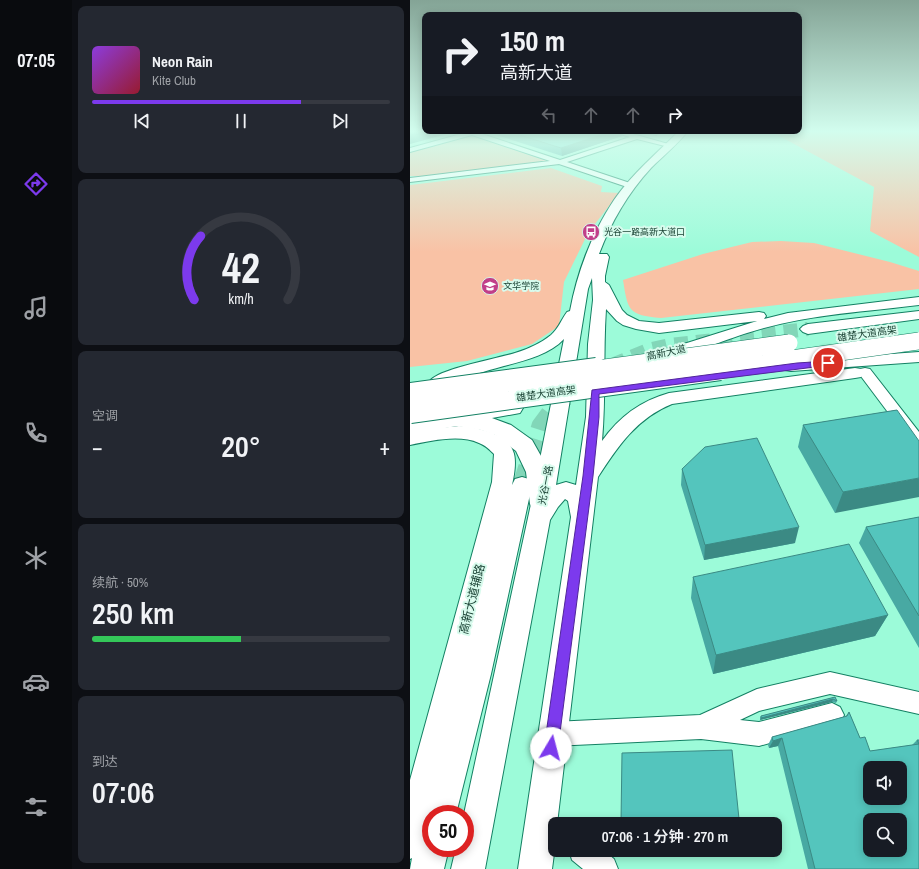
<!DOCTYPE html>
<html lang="zh">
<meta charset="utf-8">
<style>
body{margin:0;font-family:"Archivo Narrow","Noto Sans SC",sans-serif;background:#242831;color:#f1f3f6;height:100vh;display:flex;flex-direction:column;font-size:15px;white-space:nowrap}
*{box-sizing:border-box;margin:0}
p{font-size:13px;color:#9ea1a6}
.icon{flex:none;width:22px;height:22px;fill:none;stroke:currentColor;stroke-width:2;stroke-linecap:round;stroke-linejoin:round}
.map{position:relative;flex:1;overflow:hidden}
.drawer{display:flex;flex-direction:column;gap:6px;padding:6px;background:#0d0f14;width:338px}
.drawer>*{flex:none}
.banner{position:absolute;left:12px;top:12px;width:380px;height:122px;border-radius:8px;box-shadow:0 2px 10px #0003;background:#171b24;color:#f1f3f6;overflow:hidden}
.buttons{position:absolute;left:453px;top:761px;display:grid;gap:8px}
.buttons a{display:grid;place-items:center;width:44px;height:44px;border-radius:8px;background:#171b24;box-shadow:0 2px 10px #0003;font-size:20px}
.speed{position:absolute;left:12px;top:805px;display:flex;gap:8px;font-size:20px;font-weight:700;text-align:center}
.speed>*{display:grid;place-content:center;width:52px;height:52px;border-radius:50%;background:#171b24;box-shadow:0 2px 10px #0003;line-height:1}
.speed .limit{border:6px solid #d22;background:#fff;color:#111}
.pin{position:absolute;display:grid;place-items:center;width:34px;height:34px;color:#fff;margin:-17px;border:2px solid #fff;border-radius:50%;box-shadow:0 1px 4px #0007}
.me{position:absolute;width:44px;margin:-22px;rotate:8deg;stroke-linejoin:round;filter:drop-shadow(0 0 3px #0008)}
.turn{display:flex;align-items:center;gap:14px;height:84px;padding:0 12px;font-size:18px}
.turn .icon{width:52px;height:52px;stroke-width:2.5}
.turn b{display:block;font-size:28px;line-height:34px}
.lanes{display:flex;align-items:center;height:38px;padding:0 12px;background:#0003;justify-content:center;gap:20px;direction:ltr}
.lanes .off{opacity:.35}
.big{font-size:30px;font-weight:600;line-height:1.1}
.drawer .tile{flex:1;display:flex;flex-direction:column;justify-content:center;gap:6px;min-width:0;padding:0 14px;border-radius:8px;background:#242831}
.drawer .dial{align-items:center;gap:0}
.dial svg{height:104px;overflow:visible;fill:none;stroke:#363941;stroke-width:7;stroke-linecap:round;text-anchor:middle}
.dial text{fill:#f1f3f6;stroke:none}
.song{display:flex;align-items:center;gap:12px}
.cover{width:48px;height:48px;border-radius:6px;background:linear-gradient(135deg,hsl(270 70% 55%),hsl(350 70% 35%))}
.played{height:4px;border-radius:2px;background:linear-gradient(90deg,#7c3aed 70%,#363941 70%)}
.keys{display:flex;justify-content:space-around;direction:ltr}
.heat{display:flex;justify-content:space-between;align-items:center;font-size:22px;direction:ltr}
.charge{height:6px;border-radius:3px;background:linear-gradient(90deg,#34c759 50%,#363941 0)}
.trip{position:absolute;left:138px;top:817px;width:234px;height:40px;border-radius:8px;background:#171b24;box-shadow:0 2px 10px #0003;font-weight:600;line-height:40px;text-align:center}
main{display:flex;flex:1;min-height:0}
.dock{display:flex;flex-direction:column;width:72px;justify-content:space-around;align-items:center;background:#090b0e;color:#9ea1a6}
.dock .icon{width:28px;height:28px}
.dock .selected{color:#7c3aed}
.dock b{font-size:18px;color:#f1f3f6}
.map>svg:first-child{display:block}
.green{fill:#f9c2a5}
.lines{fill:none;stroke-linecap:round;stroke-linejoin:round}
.major-tunnel-far1{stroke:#82d6b8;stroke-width:14;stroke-dasharray:14 8;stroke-linecap:butt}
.major-tunnel{stroke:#82d6b8;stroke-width:19;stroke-dasharray:19 10;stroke-linecap:butt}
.minor-casing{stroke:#138063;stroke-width:2}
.major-casing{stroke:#138063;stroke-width:2}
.highway-casing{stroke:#138063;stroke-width:2}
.minor{fill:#fff;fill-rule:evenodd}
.major{fill:#fff;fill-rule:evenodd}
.highway{fill:#fff;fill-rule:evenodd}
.highway-bridge-far1-casing{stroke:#138063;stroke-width:18;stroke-linecap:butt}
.highway-bridge-casing{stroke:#138063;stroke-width:24;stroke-linecap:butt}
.highway-bridge-far1{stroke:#fff;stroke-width:17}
.highway-bridge{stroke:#fff;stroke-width:22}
.wall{fill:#48a9a3}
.shaded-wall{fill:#3b8a84}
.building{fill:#54c5bd;stroke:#3b8a84;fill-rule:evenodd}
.route{fill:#7c3aed;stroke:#51269a}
.labels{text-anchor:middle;stroke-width:4;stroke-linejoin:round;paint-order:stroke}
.far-poi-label{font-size:9px;fill:#1b4335;stroke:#d8fbed;text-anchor:start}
.street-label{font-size:10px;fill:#1b4335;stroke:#d8fbed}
.near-street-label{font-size:12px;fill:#1b4335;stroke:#d8fbed}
</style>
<main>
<nav class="dock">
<b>07:05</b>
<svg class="icon selected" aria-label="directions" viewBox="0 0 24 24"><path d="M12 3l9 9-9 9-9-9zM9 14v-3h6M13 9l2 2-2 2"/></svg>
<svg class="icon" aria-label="music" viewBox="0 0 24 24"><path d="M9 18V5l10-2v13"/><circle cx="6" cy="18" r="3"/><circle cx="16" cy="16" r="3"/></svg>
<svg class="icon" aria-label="phone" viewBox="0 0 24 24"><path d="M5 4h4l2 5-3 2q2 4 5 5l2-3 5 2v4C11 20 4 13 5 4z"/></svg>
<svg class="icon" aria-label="climate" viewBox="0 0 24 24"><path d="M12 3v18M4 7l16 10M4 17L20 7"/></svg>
<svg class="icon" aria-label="car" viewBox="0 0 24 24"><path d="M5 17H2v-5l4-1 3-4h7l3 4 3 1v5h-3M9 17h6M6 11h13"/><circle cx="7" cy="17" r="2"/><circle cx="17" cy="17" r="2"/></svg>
<svg class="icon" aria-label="filters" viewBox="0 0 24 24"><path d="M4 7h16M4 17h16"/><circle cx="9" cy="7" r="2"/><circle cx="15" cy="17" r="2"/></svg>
</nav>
<section class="drawer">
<div class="tile">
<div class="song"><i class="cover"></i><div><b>Neon Rain</b><p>Kite Club</p></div></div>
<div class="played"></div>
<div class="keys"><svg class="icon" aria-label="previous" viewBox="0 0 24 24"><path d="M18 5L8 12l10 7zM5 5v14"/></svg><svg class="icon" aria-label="pause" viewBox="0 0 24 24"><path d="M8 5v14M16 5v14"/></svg><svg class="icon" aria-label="next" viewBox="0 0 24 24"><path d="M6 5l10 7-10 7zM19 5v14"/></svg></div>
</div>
<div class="tile dial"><svg viewBox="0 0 100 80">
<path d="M14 69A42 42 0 1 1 86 69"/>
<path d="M14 69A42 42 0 0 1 19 20" stroke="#7c3aed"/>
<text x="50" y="56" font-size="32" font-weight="700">42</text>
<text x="50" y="72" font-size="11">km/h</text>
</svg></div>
<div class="tile"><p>空调</p>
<div class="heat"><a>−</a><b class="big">20°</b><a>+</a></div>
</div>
<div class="tile"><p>续航 · 50%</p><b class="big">250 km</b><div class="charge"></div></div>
<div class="tile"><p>到达</p><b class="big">07:06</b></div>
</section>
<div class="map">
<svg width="509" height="869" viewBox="0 0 509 869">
<rect width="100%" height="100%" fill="#9cfbd9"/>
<path class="green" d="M509 130V257L460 231 464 187 360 131Z
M61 135 137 161 11 176H0V152Z
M141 168 192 186 191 192 209 193 178 233 154 282 149 326 122 344 57 361 0 367V185Z
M371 241 404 243 480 262 509 271V289L251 318C218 315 218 311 213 280L293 254 342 242Z"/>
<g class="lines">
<path class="major-tunnel-far1" d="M202 365 238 350 260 345 398 329"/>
<path class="major-tunnel" d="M112 485 131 426 148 403 155 397"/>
<defs>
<path id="minor" d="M62 131H72L69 133 150 160 220 137 201 131H212L262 145 259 147 227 139 157 162 223 184 224 186 220 188 149 164 0 182V178L140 161 62 135 0 152V148Z
M455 368 460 369 509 432V448L504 447 450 375 448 372 450 369Z
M420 672 509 692V714L420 694 349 711 330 720 349 722 422 703 430 707 434 715 430 723 349 746 291 739 143 746 135 742 131 734 135 726 143 722 290 715 347 689Z
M159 850H193L204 859 208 869H173L162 860Z"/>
<path id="major" d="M269 131H278C267 145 253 156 241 168 218 193 201 222 189 254H197L199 257 195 276V282L199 285 212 310 217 315 229 321 249 323 349 312 354 313 356 316 354 319 378 313 509 297V305C452 312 392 315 337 333 316 339 263 363 243 358L241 355 243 352 261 348 347 321 249 333 226 329 213 325 207 321 196 309C193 353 196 397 192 441 209 417 230 401 259 393L445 368 451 369 453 373 451 377 445 378 262 404C227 418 208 446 188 477L147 824H145V846L142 869H108L161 517 158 501 155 499 148 507 140 520 75 869H41L46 848H55L54 814 121 504 154 339C134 360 99 363 73 372 58 376 44 383 29 386L23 385 20 381C28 369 89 358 105 353 118 349 131 343 141 335 149 328 151 320 157 312L160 311C167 273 182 233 204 200 222 174 247 153 269 131ZM182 278 183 300 178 344 176 417 166 485 156 482 146 485 178 289Z
M509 311V319L398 334 393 332 390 329 393 326 398 324Z
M509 352V362L381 371 375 370 373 366 375 362 381 361Z
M49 426C65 427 96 433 103 451 107 460 104 476 102 485L105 479 112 477 119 479 122 485 81 674 46 814H21V827L19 832 21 831V848H39L34 869H0L2 858 0 859V780L82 482 84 454C80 450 75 445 69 443 49 434 21 441 0 445V431Z"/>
<path id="highway" d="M103 401 110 403 113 408 110 413 82 418 101 425 122 440 140 472 144 504 141 511 132 514 123 511 120 504 116 472 106 451 85 435 71 430 47 426 0 434V418L43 413Z"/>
</defs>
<use href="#minor" class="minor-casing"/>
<use href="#major" class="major-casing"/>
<use href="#highway" class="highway-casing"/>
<use href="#minor" class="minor"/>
<use href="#major" class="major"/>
<use href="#highway" class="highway"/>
<defs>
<path id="highway-bridge-far1" d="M180 370 379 343
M303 370 509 341"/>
<path id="highway-bridge" d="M0 394 187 369
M0 412 310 369"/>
</defs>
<use href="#highway-bridge-far1" class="highway-bridge-far1-casing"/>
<use href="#highway-bridge" class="highway-bridge-casing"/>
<use href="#highway-bridge-far1" class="highway-bridge-far1"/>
<use href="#highway-bridge" class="highway-bridge"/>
</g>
<path class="wall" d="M74 131H212V136L152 156Z
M217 131H253L246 136 227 131 223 132Z
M487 410 425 513 388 447 393 425Z
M272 469 385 543 294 560 271 485Z
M509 517V648L449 543 456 527Z
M283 577 478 615 465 636 303 674 281 598Z
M425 697 427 701 426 703 422 702 350 720V718L351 716Z
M439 712 450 738 460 751 502 745 507 740H509V869H398L368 746 359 748 358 745 362 737 436 716Z
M329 819 327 823 290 824H211V822Z"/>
<path class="shaded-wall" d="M16 131H48L0 144V135Z
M203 131H212V136L152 156 151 148Z
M246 131H253L246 136Z
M509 478V497L425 513 433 492Z
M389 527 385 543 294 560 295 545Z
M478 615 465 636 303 674 306 655Z
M423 699 422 702 350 720 351 718Z
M372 738 368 746 359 748 363 741Z"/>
<path class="building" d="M0 130H15L16 131 0 135Z
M97 131H203L151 148Z
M487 410 509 441V478L433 492 393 425Z
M347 438 389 527 295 545 272 469 295 447Z
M509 517V616L456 527Z
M439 544 478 615 306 655 283 577Z
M425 697 427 701 423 699 351 718V716Z
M439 712 450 738 455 737 460 751 509 744 507 740H509V869H405L372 738 363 741 362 737 437 716ZM460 768H490V798H460ZM460 820H490V850H460Z
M322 750 329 819 211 822 212 753Z"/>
<linearGradient id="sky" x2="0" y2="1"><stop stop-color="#84a496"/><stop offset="0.52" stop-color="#d2fdee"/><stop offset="1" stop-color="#d2fdee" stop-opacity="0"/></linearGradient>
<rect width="509" height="252" fill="url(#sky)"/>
<path class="route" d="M418 361 421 362V365L189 394V417L183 476 148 748 146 753 141 755 136 753 134 748 173 476 182 390 387 363Z"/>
<defs>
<symbol id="bus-disc" viewBox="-11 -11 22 22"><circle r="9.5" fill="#c13f89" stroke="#d8fbed"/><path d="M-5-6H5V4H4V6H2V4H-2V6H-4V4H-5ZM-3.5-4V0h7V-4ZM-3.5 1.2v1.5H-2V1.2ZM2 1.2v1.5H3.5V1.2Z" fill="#fff"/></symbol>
<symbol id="university-disc" viewBox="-11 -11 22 22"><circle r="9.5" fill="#c13f89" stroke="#d8fbed"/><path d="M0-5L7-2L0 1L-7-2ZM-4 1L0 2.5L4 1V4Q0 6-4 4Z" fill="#fff"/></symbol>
</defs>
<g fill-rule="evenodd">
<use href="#bus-disc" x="171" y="222" width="20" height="20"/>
<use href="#university-disc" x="70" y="276" width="20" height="20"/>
</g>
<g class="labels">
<g class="far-poi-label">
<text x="194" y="235">光谷一路高新大道口</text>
<text x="93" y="289">文华学院</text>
</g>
<g class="street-label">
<text transform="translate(457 333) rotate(-8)" y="4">雄楚大道高架</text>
<text transform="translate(256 352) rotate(-12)" y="4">高新大道</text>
<text transform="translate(136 393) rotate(-8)" y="4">雄楚大道高架</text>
<text transform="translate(135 485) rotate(-79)" y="4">光谷一路</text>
</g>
<g class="near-street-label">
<text transform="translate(62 599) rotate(-76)" y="4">高新大道辅路</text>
</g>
</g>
</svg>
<div class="buttons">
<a><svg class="icon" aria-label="sound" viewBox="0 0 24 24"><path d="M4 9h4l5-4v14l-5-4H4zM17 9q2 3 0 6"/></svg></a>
<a><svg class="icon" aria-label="search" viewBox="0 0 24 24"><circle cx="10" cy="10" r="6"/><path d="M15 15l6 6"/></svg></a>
</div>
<div class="speed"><div class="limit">50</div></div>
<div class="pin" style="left:418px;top:363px;background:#d93025"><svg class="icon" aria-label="arrive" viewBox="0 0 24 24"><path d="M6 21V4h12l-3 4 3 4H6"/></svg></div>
<svg class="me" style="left:141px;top:748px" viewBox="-20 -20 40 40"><circle r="19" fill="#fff"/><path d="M0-13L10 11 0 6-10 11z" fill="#7c3aed"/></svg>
<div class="trip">07:06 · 1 分钟 · 270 m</div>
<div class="banner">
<div class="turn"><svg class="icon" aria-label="right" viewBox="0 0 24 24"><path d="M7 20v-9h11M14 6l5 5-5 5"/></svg><div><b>150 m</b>高新大道</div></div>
<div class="lanes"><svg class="icon off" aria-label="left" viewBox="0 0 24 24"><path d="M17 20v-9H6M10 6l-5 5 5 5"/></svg><svg class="icon off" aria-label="ahead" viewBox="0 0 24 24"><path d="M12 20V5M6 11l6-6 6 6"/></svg><svg class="icon off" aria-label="ahead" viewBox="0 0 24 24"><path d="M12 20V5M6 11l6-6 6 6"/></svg><svg class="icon" aria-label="right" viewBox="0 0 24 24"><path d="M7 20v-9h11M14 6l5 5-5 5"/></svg></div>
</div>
</div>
</main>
